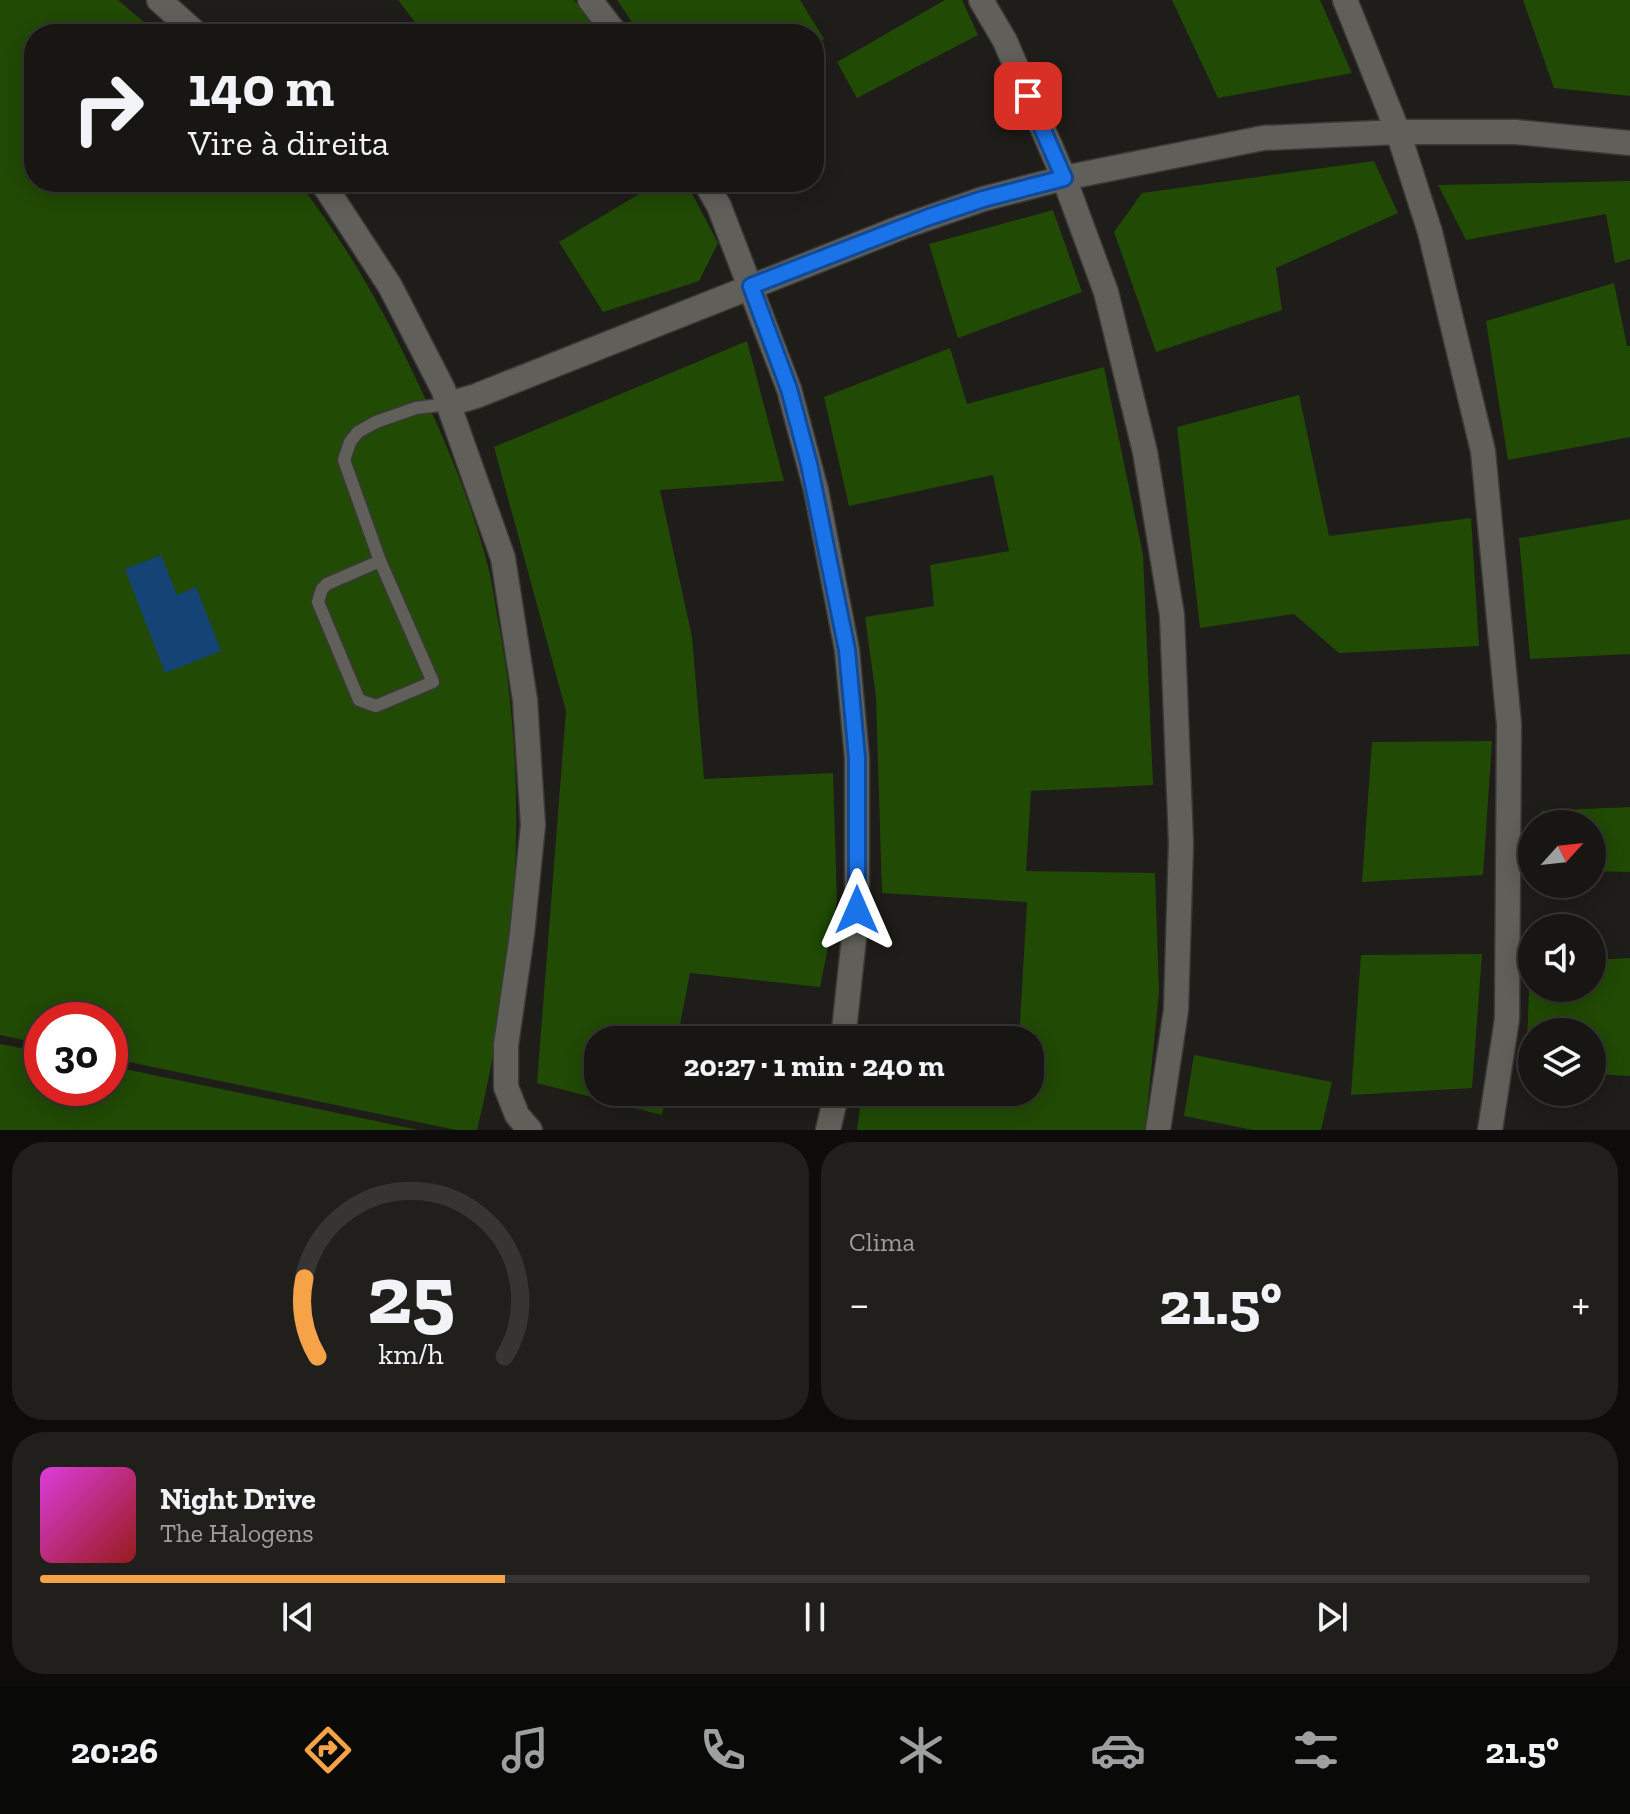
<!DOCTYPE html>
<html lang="pt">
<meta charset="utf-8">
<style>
body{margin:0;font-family:"Zilla Slab",serif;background:#201f1c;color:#f1f3f6;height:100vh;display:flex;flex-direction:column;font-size:30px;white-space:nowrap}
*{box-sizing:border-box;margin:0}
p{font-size:26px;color:#9e9fa0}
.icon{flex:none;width:44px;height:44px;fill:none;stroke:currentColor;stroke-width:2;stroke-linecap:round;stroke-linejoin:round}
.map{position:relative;height:1130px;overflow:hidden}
.details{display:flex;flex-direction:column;gap:12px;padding:12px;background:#0d0c0a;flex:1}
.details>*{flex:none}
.hud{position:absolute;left:24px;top:24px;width:800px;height:168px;border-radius:32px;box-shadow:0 4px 20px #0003,0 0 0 2px #363533;background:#171613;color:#f1f3f6;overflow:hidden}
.needle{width:52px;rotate:63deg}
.controls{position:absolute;left:1518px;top:810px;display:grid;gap:16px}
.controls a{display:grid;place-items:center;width:88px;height:88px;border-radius:50%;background:#171613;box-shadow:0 4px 20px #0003,0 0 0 2px #363533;font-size:40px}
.speed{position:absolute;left:24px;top:1002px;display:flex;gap:16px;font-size:40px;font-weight:700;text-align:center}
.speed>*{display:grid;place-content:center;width:104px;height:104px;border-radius:50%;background:#171613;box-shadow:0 4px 20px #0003,0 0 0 2px #363533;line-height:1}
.speed .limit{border:12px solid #d22;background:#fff;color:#111}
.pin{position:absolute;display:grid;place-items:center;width:68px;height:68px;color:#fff;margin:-34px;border-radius:16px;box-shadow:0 4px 12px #0006}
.me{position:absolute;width:88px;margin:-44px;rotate:0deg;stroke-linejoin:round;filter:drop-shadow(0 0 6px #0008)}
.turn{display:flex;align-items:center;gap:28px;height:168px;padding:0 32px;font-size:36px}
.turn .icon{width:104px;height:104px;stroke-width:2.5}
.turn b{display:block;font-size:56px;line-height:68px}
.big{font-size:60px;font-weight:700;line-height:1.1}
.details .card{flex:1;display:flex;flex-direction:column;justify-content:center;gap:12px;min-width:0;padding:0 28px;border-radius:32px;background:#201f1c}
.details .dial{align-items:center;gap:0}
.dial svg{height:208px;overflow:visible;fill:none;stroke:#363533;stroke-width:7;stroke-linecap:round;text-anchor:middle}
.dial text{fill:#f1f3f6;stroke:none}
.song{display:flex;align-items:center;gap:24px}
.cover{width:96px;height:96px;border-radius:12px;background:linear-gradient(135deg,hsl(300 70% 55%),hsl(0 70% 35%))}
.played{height:8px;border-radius:4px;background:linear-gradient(90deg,#f6a247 30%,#363533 30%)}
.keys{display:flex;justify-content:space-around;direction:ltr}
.heat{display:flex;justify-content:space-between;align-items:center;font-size:44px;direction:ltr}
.details .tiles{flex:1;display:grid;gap:12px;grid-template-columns:1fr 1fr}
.card:last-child{grid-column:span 2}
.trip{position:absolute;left:584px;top:1026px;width:460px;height:80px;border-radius:32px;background:#171613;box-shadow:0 4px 20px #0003,0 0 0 2px #363533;font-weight:700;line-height:80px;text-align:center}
.tab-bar{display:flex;height:128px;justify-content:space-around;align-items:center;background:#090908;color:#9e9fa0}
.tab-bar .icon{width:56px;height:56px}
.tab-bar .on{color:#f6a247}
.tab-bar b{font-size:36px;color:#f1f3f6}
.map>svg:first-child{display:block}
.green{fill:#214a05}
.water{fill:#154376}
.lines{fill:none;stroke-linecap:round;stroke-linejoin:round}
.lane-casing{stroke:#3b3936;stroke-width:15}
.street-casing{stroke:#3b3936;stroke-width:27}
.lane{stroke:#615f59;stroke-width:12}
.street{stroke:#615f59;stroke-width:24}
.route-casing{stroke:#114b97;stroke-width:20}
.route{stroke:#1a73e8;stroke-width:14}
</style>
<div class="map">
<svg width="1630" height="1130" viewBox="0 0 1630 1130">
<rect width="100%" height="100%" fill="#1f1d19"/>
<path class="green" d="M0 0H118L158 34H34V182H298C345 242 384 310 416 379 445 439 471 501 488 566 493 585 495 606 499 625 530 794 517 964 477 1130H456L110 1058V1020H42V1044L0 1035Z
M398 0H574L602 34H424Z
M617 0H800L824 39 814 45V34H640Z
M945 0H962L978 35 857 98 837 62Z
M1172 0H1320L1352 73 1218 98Z
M1523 0H1630V96L1554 88Z
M1374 161 1398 213 1276 268 1282 310 1156 352 1114 232 1142 193Z
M1630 181V259L1615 263 1606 214 1466 240 1438 185Z
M659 182H686L718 243 699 281 603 312 559 242Z
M1053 210 1082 292 958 338 929 244Z
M1614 283 1627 346H1630V437L1508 460 1486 321Z
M747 341 784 481 660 490 692 637 704 779 833 773 837 902 820 987 690 973 677 1040H598V1092H667L662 1115 537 1083 566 711 494 447Z
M950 348 967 404 1104 367 1143 555 1153 785 1031 791 1026 871 1155 873 1159 993 1145 1130H857L862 1092H1030V1040H1019L1027 902 882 893 876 697 865 617 934 606 930 565 1009 551 993 475 849 506 824 397Z
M1299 395 1329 536 1471 518 1479 646 1339 653 1294 614 1200 628 1177 427Z
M1630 519V654L1530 659 1519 538Z
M1492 741 1483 875 1362 882 1372 742Z
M1630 807V872L1592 871V824H1540L1541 811Z
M1482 954 1472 1088 1351 1095 1361 955Z
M1630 958V1076L1592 1074V1032H1532V1072L1526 1071 1530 964 1532 988H1592V960Z
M872 1026 974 1040H870Z
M0 1044 42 1052V1088H110V1066L419 1130H0Z
M1194 1055 1332 1082 1321 1130H1253L1184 1116Z"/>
<path class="water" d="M161 555 177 595 196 587 221 651 165 673 125 569Z"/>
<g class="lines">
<defs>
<path id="lane" d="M380 561 327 584 322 589 318 602 359 700 376 706 433 682 380 561 344 460 350 442 358 432 376 422 416 408 449 404"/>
<path id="street" d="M159 0 197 34
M590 0 616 34
M981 0 1005 41 1064 178 1106 292 1145 452 1172 615 1181 843 1176 1010 1158 1130
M1345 0 1398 132 1430 232 1483 451 1509 724 1507 1019 1490 1130
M322 182 390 286 443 389 503 558 525 700 533 825 522 934 506 1045V1087L517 1115 530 1130
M705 182 719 206 789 389 816 490 847 650 857 758V910L843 1040
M449 404 476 396 902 227 983 199 1064 178 1263 138 1398 132H1516L1630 143
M828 1130 837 1092"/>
</defs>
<use href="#lane" class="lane-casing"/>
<use href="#street" class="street-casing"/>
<use href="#lane" class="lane"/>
<use href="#street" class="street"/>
</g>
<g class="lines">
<defs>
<path id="route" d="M857 910V758L847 650 809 464 789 389 751 286 929 217 983 199 1064 178 1028 96"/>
</defs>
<use href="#route" class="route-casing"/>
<use href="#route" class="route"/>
</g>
</svg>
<div class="controls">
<a><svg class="needle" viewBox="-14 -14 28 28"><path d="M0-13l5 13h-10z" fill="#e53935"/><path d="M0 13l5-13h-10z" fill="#9e9fa0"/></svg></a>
<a><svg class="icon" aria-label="sound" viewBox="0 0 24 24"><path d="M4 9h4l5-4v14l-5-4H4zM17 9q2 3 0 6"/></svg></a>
<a><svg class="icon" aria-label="layers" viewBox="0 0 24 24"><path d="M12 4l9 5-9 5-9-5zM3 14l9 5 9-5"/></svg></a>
</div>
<div class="speed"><div class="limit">30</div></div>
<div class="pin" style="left:1028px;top:96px;background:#d93025"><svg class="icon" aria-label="arrive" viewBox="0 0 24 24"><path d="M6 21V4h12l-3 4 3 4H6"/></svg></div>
<svg class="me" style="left:857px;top:910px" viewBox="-20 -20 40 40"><path d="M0-17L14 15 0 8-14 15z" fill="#1a73e8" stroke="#fff" stroke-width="4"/></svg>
<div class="trip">20:27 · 1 min · 240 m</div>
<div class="hud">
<div class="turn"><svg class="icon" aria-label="right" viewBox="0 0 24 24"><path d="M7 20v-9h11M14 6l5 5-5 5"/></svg><div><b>140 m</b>Vire à direita</div></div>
</div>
</div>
<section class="details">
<div class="tiles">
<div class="card dial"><svg viewBox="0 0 100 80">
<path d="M14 69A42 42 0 1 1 86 69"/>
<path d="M14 69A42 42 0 0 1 9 39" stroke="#f6a247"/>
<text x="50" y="56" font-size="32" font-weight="700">25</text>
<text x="50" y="72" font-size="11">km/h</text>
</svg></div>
<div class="card"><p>Clima</p>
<div class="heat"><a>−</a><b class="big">21.5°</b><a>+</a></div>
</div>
<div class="card">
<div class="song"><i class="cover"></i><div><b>Night Drive</b><p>The Halogens</p></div></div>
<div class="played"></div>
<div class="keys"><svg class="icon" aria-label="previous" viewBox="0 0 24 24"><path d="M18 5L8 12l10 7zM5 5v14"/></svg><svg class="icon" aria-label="pause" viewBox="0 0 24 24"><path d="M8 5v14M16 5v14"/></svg><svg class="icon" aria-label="next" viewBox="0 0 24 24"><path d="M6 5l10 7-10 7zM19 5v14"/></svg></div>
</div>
</div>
</section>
<nav class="tab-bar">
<b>20:26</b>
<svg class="icon on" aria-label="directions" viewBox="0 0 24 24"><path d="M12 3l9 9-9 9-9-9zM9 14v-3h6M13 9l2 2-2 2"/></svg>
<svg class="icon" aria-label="music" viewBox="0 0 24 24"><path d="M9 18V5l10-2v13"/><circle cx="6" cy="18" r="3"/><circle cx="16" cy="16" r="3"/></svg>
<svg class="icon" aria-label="phone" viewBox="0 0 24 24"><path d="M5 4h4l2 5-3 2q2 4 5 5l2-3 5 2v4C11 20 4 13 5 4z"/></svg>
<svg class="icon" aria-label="climate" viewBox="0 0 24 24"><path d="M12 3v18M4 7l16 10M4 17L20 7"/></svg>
<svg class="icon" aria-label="car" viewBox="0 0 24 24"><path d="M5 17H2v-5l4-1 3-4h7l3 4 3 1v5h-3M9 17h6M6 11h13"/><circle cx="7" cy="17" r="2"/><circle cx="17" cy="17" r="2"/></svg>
<svg class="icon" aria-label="filters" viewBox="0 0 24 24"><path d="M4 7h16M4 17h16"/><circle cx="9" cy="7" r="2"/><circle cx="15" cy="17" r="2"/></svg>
<b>21.5°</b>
</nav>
